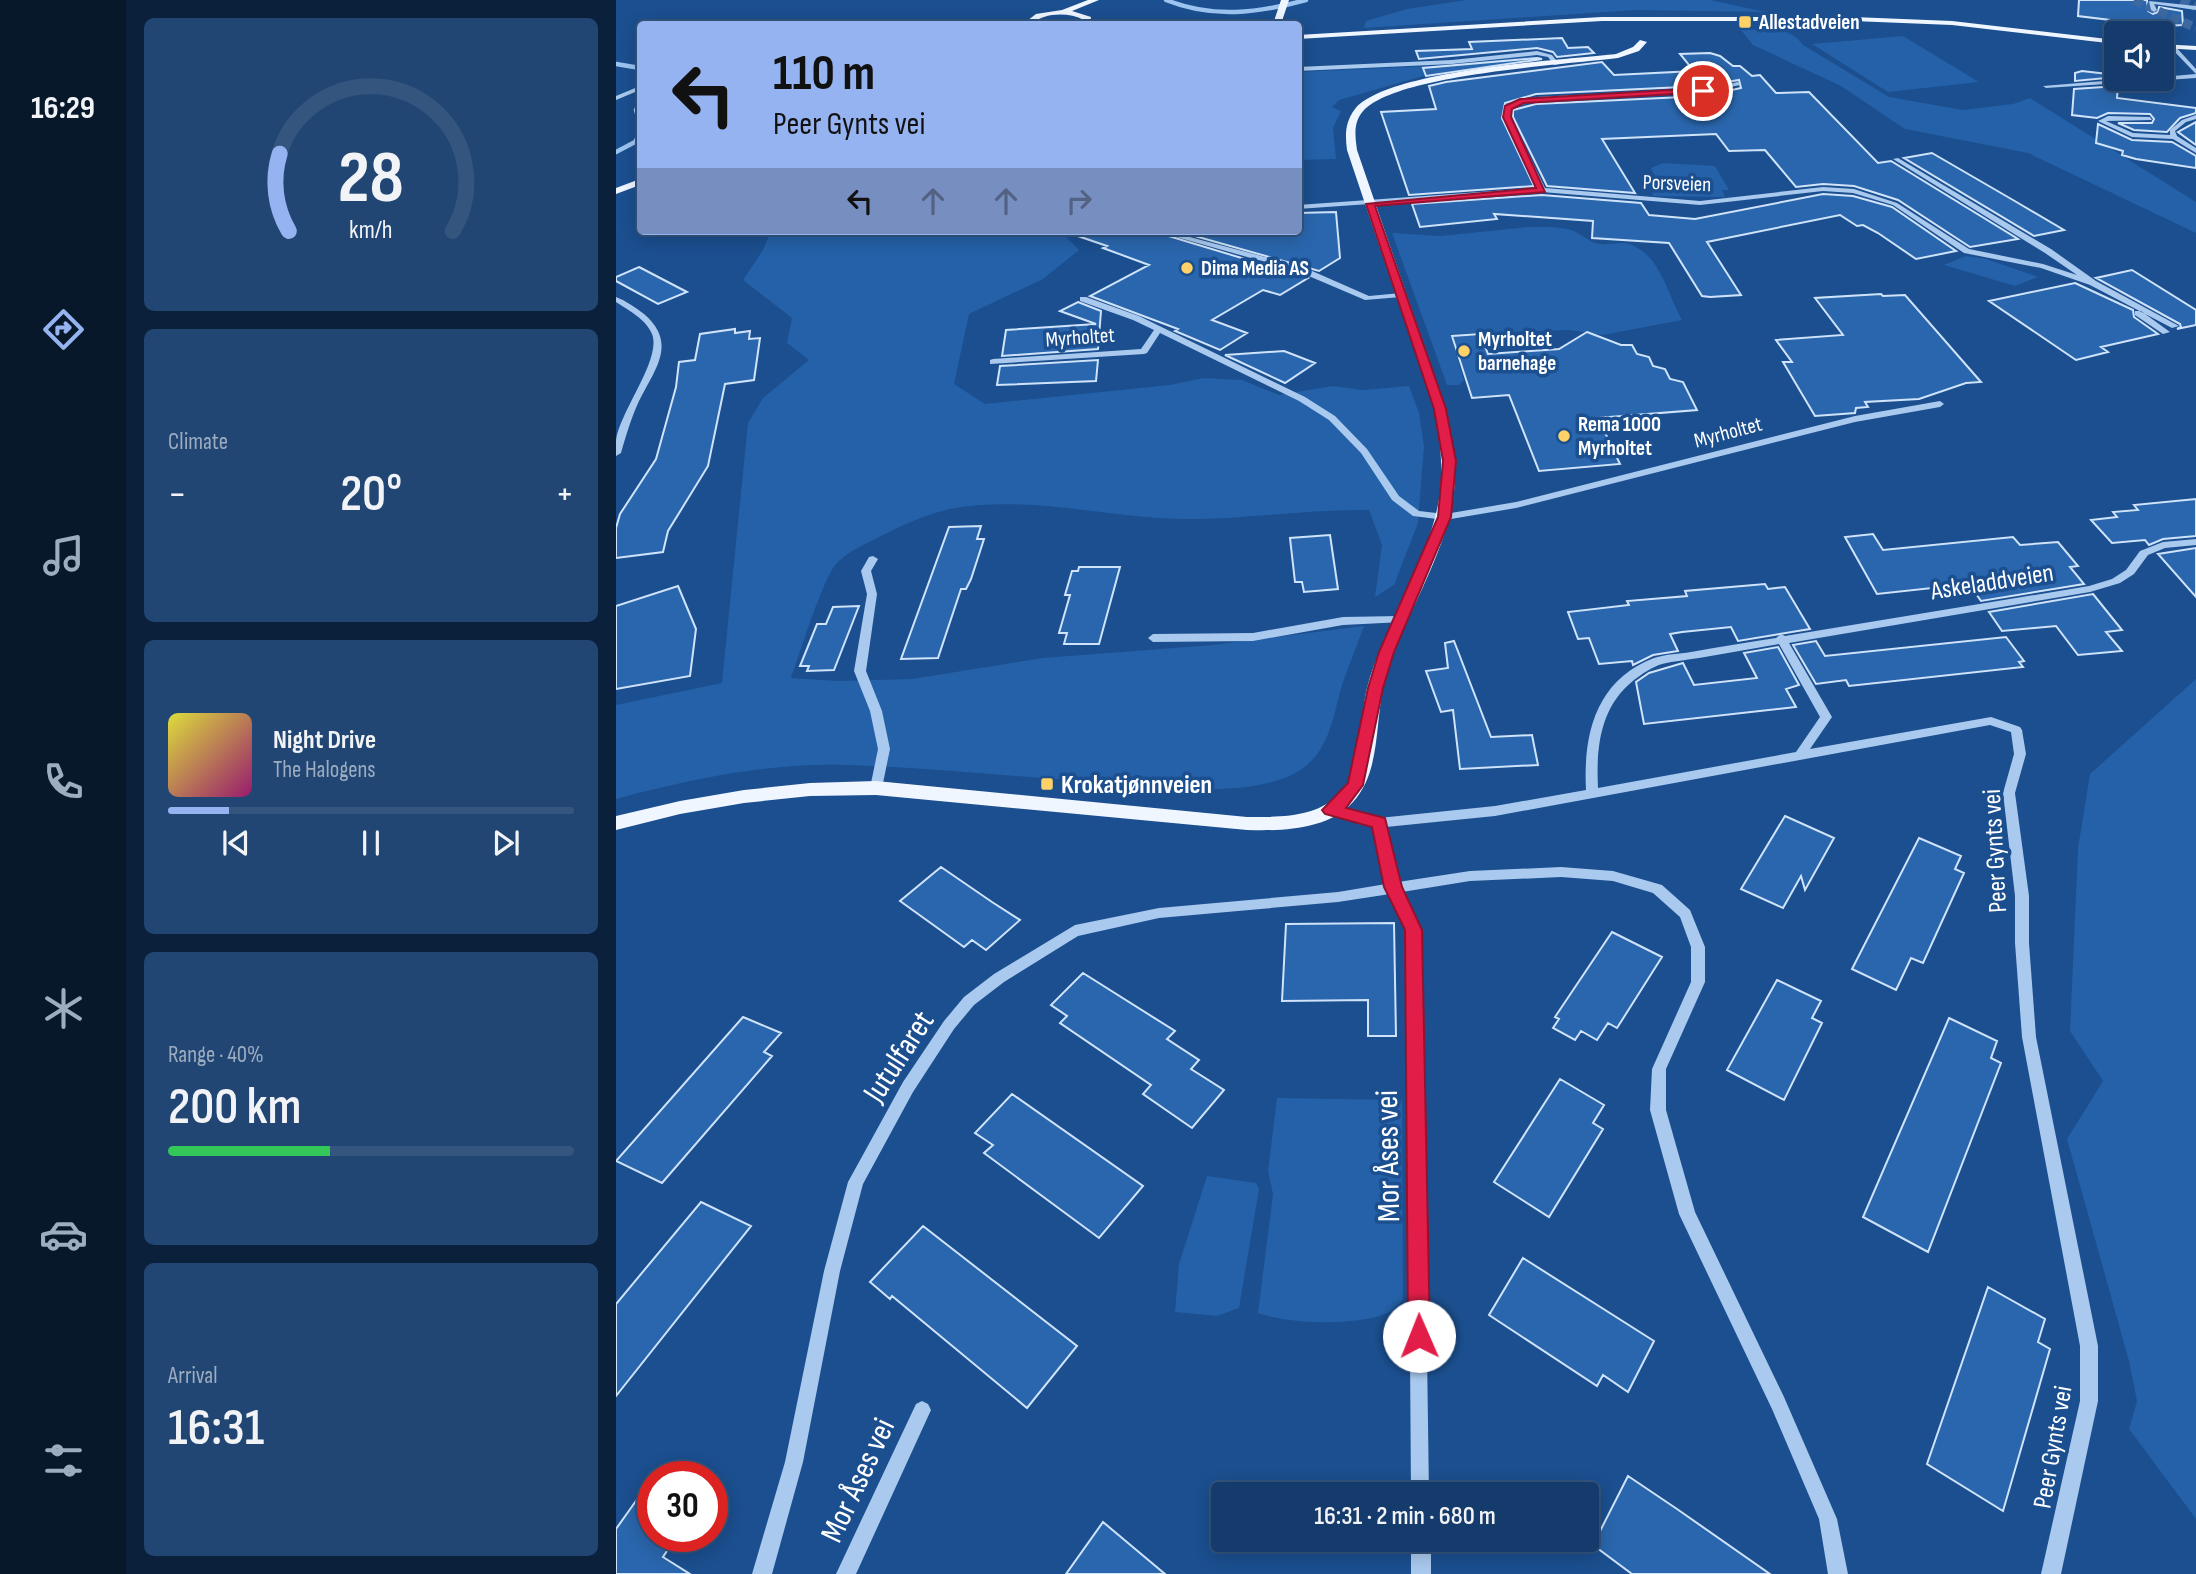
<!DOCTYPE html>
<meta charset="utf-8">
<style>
body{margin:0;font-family:"Sofia Sans Condensed",sans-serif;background:#214673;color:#f1f3f6;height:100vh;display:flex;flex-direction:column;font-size:26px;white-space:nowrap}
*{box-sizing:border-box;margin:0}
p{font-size:23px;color:#9dadc1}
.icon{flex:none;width:38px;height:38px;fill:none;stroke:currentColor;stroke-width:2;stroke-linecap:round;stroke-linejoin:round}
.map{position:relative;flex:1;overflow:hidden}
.details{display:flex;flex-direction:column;gap:18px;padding:18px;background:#0b203b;width:490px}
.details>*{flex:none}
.banner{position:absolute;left:21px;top:21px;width:665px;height:214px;border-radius:7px;box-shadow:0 4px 18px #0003,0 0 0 2px #33557e;background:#95b2f1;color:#111;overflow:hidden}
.buttons{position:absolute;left:1488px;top:21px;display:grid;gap:14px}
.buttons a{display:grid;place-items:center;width:70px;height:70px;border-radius:7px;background:#143b6b;box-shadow:0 4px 18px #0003,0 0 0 2px #33557e;font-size:35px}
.speed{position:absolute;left:21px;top:1461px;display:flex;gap:14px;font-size:35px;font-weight:700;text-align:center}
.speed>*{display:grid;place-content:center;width:91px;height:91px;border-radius:50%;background:#143b6b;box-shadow:0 4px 18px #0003,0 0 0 2px #33557e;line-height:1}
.speed .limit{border:10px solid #d22;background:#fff;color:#111}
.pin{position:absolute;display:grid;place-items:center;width:60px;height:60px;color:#fff;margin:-30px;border:4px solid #fff;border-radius:50%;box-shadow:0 2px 7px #0007}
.me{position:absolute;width:77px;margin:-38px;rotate:359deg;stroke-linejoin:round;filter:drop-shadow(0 0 5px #0008)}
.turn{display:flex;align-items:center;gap:24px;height:147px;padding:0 21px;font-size:32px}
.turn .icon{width:91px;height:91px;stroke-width:2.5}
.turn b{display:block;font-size:49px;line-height:60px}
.lanes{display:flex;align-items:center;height:66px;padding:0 21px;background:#0003;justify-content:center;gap:35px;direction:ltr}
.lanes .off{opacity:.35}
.big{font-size:52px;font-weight:600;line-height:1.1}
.details .widget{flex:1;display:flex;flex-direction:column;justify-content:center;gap:10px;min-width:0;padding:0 24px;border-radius:10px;background:#214673}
.details .dial{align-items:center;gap:0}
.dial svg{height:182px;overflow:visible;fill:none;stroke:#33557e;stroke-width:7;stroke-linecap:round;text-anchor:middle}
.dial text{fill:#f1f3f6;stroke:none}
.song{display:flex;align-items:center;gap:21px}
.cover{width:84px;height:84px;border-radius:10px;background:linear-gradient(135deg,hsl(60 70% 55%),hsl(320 70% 35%))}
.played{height:7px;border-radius:4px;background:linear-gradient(90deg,#95b2f1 15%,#33557e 15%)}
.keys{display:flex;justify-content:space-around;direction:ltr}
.heat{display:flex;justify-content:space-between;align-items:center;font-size:38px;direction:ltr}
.charge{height:10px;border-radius:5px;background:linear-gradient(90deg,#34c759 40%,#33557e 0)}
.trip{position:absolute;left:595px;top:1482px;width:388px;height:70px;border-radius:7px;background:#143b6b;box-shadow:0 4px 18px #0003,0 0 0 2px #33557e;font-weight:600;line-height:70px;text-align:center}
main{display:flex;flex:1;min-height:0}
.menu{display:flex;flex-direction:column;width:126px;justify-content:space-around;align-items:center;background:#08182b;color:#9dadc1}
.menu .icon{width:49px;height:49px}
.menu .active{color:#95b2f1}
.menu b{font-size:32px;color:#f1f3f6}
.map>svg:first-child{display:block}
.green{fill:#2461a8}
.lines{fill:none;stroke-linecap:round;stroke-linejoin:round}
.stream{stroke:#9cc4f0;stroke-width:4.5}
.building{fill:#2a66ad;stroke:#cfe3fa;stroke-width:2}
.major-tunnel{stroke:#3d69a0;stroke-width:9;stroke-dasharray:9 4.5;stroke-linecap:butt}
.minor{fill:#a9c9ee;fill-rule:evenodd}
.major{fill:#f0f6ff;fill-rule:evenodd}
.route{fill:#e11d48;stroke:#92132f;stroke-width:2}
.poi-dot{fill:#ffd166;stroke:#1b4f8f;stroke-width:2.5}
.labels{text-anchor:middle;stroke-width:7;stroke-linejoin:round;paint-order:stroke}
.far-poi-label{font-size:21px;font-weight:bold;fill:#fff;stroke:#1b4f8f;text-anchor:start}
.far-street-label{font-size:21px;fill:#fff;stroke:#1b4f8f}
.street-label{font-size:26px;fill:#fff;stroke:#1b4f8f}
.poi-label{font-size:26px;font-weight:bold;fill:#fff;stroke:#1b4f8f;text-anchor:start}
.near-street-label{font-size:32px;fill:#fff;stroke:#1b4f8f}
</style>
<main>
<nav class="menu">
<b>16:29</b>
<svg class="icon active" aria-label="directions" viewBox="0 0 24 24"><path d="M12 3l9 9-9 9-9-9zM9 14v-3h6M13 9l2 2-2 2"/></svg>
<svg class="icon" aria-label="music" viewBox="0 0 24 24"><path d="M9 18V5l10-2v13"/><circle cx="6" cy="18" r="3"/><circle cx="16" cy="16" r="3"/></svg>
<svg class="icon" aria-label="phone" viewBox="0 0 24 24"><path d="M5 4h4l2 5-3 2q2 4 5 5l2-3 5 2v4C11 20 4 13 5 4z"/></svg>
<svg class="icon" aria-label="climate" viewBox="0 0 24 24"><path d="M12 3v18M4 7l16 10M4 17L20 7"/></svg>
<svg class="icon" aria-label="car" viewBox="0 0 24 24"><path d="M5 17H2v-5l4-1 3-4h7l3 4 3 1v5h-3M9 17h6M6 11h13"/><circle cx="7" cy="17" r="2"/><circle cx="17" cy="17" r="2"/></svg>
<svg class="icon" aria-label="filters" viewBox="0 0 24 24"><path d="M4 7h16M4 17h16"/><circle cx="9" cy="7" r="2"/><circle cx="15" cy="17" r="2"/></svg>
</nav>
<section class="details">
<div class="widget dial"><svg viewBox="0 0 100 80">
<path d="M14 69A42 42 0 1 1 86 69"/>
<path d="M14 69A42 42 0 0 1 10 35" stroke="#95b2f1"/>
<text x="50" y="56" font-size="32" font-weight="700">28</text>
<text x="50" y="72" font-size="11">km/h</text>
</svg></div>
<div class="widget"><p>Climate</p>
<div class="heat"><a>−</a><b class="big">20°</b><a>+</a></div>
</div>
<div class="widget">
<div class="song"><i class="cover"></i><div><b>Night Drive</b><p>The Halogens</p></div></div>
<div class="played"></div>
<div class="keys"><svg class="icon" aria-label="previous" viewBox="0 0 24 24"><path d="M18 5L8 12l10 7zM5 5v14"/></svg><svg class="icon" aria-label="pause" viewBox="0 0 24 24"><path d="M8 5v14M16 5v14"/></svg><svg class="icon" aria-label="next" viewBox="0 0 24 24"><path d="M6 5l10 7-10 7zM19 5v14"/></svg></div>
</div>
<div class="widget"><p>Range · 40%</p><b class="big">200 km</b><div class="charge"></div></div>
<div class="widget"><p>Arrival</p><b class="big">16:31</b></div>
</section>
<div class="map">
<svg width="1580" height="1574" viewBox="0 0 1580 1574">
<rect width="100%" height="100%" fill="#1b4f8f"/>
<path class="green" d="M850 0H1094L1150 12 1020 10 748 28 750 21 791 9Z
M1125 30C1147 30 1172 24 1187 45L1273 97 1347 110 1397 104 1414 98 1580 202V233L1412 153 1289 129 1225 86 1137 45Z
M1287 36 1363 82 1272 92 1196 44Z
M916 56 924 60 821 72 723 100 716 107 725 111 717 128 720 159 683 160 682 72 835 65Z
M1047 163 1099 166 1113 190H1106L1109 197 1036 196 1042 183 1035 168Z
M912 227C926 227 942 226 955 230 964 233 971 240 979 243 991 247 1004 240 1016 245 1045 257 1052 295 1066 320L987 335 953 330 834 334 848 380 843 385H831L776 233 825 236Z
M155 231H444L463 250 427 279 353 314 338 384 369 404 554 385 588 378 626 380 663 395 717 386 746 390 793 386 803 413 808 446 802 523 778 585 759 597 766 545 753 510C693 509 633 519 573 519 494 519 412 494 334 509 311 514 287 525 265 536 250 544 232 551 220 564 206 581 184 653 175 678L222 681 296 679 427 658 597 645 748 626C741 645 733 665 726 685 717 716 714 749 686 769 636 803 525 785 467 781 388 776 308 767 229 765 150 763 76 779 0 799V705L106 683 132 423 147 398 193 360 171 343 176 318 127 280 147 250Z
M1350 256 1370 259 1422 277 1399 286 1328 265Z
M1580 679V1519L1513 1429 1521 1401 1513 1361 1451 1139 1487 1081 1454 1031 1462 848 1474 774Z
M661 1098 786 1100 787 1300C782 1305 776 1312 769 1314 738 1326 674 1324 642 1313L657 1194 652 1171Z
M591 1176 640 1183 643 1189 623 1308 601 1316 559 1312 563 1264Z"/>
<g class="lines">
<path class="stream" d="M550 0C597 19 642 13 690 0
M0 64 24 68
M24 102 20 110 24 123
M0 152 19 142 24 134"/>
</g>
<path class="building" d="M1463 0H1531L1532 11 1537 14 1542 12 1543 7 1566 11 1567 25 1544 26 1462 16Z
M946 38 952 48 972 47 978 53 941 57 937 52 921 48 803 59 800 51 856 49 853 42Z
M1094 53 1104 56 1117 66H1124L1136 76 1144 75 1160 93 1193 92 1262 163 1275 161 1402 239 1354 247 1282 200 1238 186 1207 184 1180 187 1149 150 1113 151 1100 134 986 139 1019 193 931 186 897 117V110L920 104 1088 96 1125 88 1123 80 1087 86 920 94 889 103 886 118 918 186 793 195 765 112 820 109 813 86 830 82 986 62 998 75 1078 71 1064 54Z
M921 58 926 59 810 76 807 68Z
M1466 71 1500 75V77L1459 81V73Z
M1502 86 1501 98 1580 108V113L1564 118 1551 132 1518 130 1502 123H1536L1538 119 1534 114 1492 113 1481 118 1456 115 1458 89Z
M1580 122V145L1562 132Z
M1482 124 1516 140 1556 142 1580 156V168L1520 159 1506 155 1507 151 1480 143Z
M1316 153 1397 200 1448 230 1418 236 1288 158Z
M1207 194 1237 196 1276 207 1340 251 1300 259 1262 233 1247 225 1241 226 1224 215 1091 242 1125 295 1094 297 1086 296 1053 243 976 238 977 221 878 214 881 219 804 227 796 204 926 195 1025 203 1033 215 1079 219Z
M720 212 724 258 703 271 561 231H682V213Z
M460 231H536L692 278 664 295 647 290 596 320 631 333 604 350 559 331 562 329 474 296 533 265 487 248 491 246 459 235Z
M23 267 71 292 42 304 0 281V277Z
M1516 270 1580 310V325L1561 329 1565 327 1564 324 1480 278Z
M1459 283 1517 310 1518 317 1542 334 1485 347 1492 352 1460 360 1373 301Z
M1265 294 1267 296 1289 295 1365 382 1350 383 1303 399 1249 402 1252 407 1240 408 1239 413 1199 416 1167 362H1176L1160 340 1227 335 1199 298Z
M462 302 485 311 482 349 386 356 390 330 480 324 444 311Z
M119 329V333L134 331 133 339 144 338 138 380 109 384 92 466 52 531 47 552 0 558V528L4 514 40 459 60 387 63 362 79 360 84 334Z
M971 332 1005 345H1016L1021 354 1033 357 1037 366 1049 369 1054 379 1067 382 1081 410 982 418 1004 464 923 471 893 395 856 398 836 336 864 334 872 354 943 349Z
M668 351 699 363 669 383 609 355Z
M482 360 480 381 381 385 384 366Z
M1580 499V536L1547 539 1533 545 1529 540 1496 543 1475 520 1501 517 1497 512 1522 510 1518 505Z
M365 526 361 539H368L355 579 350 589H345L322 658 285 659 333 527Z
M1257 534 1267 550 1397 537 1404 545 1442 542 1462 566 1454 567 1468 584 1365 601 1353 584 1261 594 1229 537Z
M714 535 722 589 688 592 686 582H679L674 538Z
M1580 548V597L1542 554Z
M463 567H504L483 644H448L451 633H443L454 595H449L456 571H462Z
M1149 584 1152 589 1169 587 1194 629 1122 641 1115 627 1066 632 1054 634 1062 651 1037 655 1017 665 1016 661 983 664 973 638 962 639 952 612 1013 605 1011 601 1071 596 1069 591Z
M62 586 80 629 74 676 0 689V606Z
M1477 594 1506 630 1490 632 1506 651 1462 655 1440 626 1386 631 1373 612Z
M243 606 218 670 191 671 193 666H184L201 624H210L217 607Z
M1390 637 1408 661 1403 662 1407 667 1233 686 1230 680 1200 684 1177 645 1200 641 1209 656Z
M838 641 875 737 916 735 922 765 844 769 837 710 825 712 810 671 832 668 829 643Z
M1162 647 1183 685 1170 689 1180 707 1028 724 1020 682 1033 673 1067 663 1078 685 1141 678 1128 653Z
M1169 816 1218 838 1189 890 1185 876 1167 908 1125 889Z
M1303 838 1345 856 1339 869 1348 873 1307 963 1295 958 1280 990 1236 969Z
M325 867 376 902 404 920 370 950 356 940 348 947 284 901Z
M778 923 780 1036H752V1000L666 1001 670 924Z
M996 932 1046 957 1001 1028 992 1023 981 1040 965 1031 959 1040 937 1028 943 1019 939 1017Z
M467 973 559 1031 551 1039 583 1060 575 1069 608 1090 576 1128 527 1094 535 1085 444 1023 451 1016 435 1005Z
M1161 980 1205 1001 1196 1018 1206 1023 1168 1100 1111 1070Z
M127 1017 165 1033 148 1052 156 1056 46 1183 0 1161Z
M1333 1018 1381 1041 1375 1058 1385 1063 1312 1252 1247 1217Z
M944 1079 988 1105 977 1123 987 1129 933 1217 878 1182Z
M396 1094 527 1186 483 1238 368 1153 377 1145 359 1133Z
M85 1202 135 1226 0 1396V1304Z
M307 1226 461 1346 411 1408 276 1296 274 1299 254 1282Z
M907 1258 1038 1341 1012 1392 987 1375 981 1386 873 1315Z
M1372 1287 1429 1319 1422 1342 1434 1349 1387 1511 1311 1464Z
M1012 1476 1061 1509 1154 1574H1016L977 1545Z
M22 1498 37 1507V1536H61L47 1557 74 1574H0V1529Z
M487 1522 549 1574H450Z"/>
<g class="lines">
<path class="major-tunnel" d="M1518 0 1580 28
M1565 0 1580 7"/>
<path class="minor" d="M1533 1 1580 6V10L1538 4 1541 10 1538 12 1535 10Z
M1555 46H1559L1580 69V74L1555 48Z
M921 51 936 55 943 64 938 65 932 57 921 55 836 64 682 71V67L836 60Z
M1580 74V78L1430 88 1427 86 1512 79H1545V77Z
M1122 82 1124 85 1087 93 920 101 895 108 894 117 929 188 1084 201 1207 187 1238 189 1281 203 1353 249 1427 264 1461 275 1429 253 1277 159 1282 158 1435 249 1480 281 1563 326 1556 328 1474 285 1425 268 1348 253 1277 205 1237 193 1207 191 1084 205 926 192 682 209V205L922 188 888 117 890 106 920 97 1087 89Z
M24 86V90L0 100V96Z
M1580 115V119L1570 122 1559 131 1561 136 1580 148V153L1557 139 1516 137 1482 121 1492 116 1534 117 1536 120 1490 121 1517 133 1554 135V130L1566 120Z
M539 231H551L687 267 753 296 785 293 789 295 785 297 749 300 681 271Z
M0 297C10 301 19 307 28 314 62 343 39 369 23 401 15 418 10 436 5 453L0 456C0 451 0 445 0 440 4 411 46 359 36 334 30 319 12 310 0 302Z
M464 297H470L523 316 689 397 719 416 751 449 783 496 803 511 829 514 900 502 1239 416 1324 401 1328 404 1324 407 1239 422 900 508 829 520 797 516 776 500 745 453 713 420 683 401 544 333 531 353 528 354 374 364V360L377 359 525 349 538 330 517 320 464 301Z
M1519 311H1525L1554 332 1547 334 1519 315Z
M1580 539V545L1549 548 1532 555 1518 574 1504 583 1474 592 1173 643 1216 717 1194 749 1375 717 1404 727 1406 730 1410 754 1399 793 1413 896V943L1420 1037 1482 1346V1401L1445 1574H1425L1464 1401V1346L1406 1037 1399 943V896L1387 793 1398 754 1395 732 1374 725 879 816 770 827 782 882 854 871 945 867 997 871 1046 885 1074 910 1089 947V982L1050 1069V1110L1079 1212 1168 1397 1221 1519 1232 1574H1212L1203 1519 1156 1409 1063 1214 1034 1110 1036 1069 1075 982V947L1064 917 1037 893 997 881 945 877 854 881 786 892 805 930 813 1494H795L791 930 774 894 722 902 543 918 462 936 388 982 358 1005 338 1029 297 1092 247 1184 224 1271 187 1462 156 1574H136L169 1462 208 1271 232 1182 287 1082 328 1021 348 997 378 974 459 925 543 908 722 892 770 884 757 826 711 813 709 810 711 807 715 805 763 818 879 806 970 790C967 734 980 680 1038 658 1050 654 1063 654 1075 652 1103 647 1132 642 1160 638L1165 634 1169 636 1473 586 1496 579 1510 570 1524 551 1547 542ZM1163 644 1204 717 1180 752 982 788C980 747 984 707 1018 680 1026 674 1036 667 1046 664 1058 661 1071 660 1083 658 1110 653 1137 649 1163 644Z
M257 556 262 559 255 571 261 594 250 671 266 711 274 749 266 788 260 793 254 788 262 749 254 711 238 671 251 594 245 571 253 557Z
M783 616 788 620 787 622 727 625 637 641 537 642 532 638 537 634 637 633 727 617Z
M306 1401 312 1404 315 1410 240 1574H220L300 1404Z
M795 1540H815V1574H795Z"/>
<path class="major" d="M472 0H483L456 11 475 17 474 24H466L468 20C456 14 441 13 428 17 419 20 416 25 407 24L420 14 446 10Z
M665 0H673L665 24H657Z
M986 17H1237L1336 21 1500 40V44L1336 25 1237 21H986L682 39V35Z
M1024 40 1031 42 1023 51 1002 58C947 65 783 74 748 110 737 122 739 135 741 150L830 409C837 439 842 468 837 499 827 563 782 624 767 690 759 726 764 773 737 802 712 830 666 831 631 830L260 795 194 796 128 803 64 814 0 830V816L64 801 128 790 194 783 260 781 631 817C664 817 703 818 726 791 748 765 743 719 751 688 768 624 813 561 823 499 828 468 824 439 818 409L731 150C729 135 729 122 739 109 771 70 946 60 1000 54L1017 47Z
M1545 44 1580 46V50L1545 48Z
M24 179V185L0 194V188Z"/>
</g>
<path class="route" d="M1087 88 1090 92 908 103 896 109 895 117 929 192 759 206 830 409 840 461 835 517 778 652 767 688 747 785 730 808 769 818 786 887 806 930 814 1336 811 1344 803 1347 795 1344 792 1336 789 930 768 887 756 827 709 814 706 810 732 783 752 688 763 652 822 517 827 461 818 409 750 204 920 188 887 117 889 106 904 99Z"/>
<g class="poi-dot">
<rect x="1122" y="15" width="14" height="14" rx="3.5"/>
<circle cx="571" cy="268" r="7"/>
<circle cx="848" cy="351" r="7"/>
<circle cx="948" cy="436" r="7"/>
<rect x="424" y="777" width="14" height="14" rx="3.5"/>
</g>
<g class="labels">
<g class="far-poi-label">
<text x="1143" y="29">Allestadveien</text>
<text x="585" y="275">Dima Media AS</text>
<text x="862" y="346">Myrholtet<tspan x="862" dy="24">barnehage</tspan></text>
<text x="962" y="431">Rema 1000<tspan x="962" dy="24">Myrholtet</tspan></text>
</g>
<g class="far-street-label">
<text transform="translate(1061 183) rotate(2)" y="7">Porsveien</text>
<text transform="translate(464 337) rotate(-4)" y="7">Myrholtet</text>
<text transform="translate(1112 432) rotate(-15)" y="7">Myrholtet</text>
</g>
<g class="street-label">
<text transform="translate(1376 581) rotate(-9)" y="9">Askeladdveien</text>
<text transform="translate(1378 851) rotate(-93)" y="9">Peer Gynts vei</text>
<text transform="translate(1436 1447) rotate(-80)" y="9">Peer Gynts vei</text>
</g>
<g class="poi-label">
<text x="445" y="793">Krokatjønnveien</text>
</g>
<g class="near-street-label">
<text transform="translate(282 1056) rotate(-57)" y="11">Jutulfaret</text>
<text transform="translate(771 1156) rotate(-91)" y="11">Mor Åses vei</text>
<text transform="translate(241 1480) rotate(-65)" y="11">Mor Åses vei</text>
</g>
</g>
</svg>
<div class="buttons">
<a><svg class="icon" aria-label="sound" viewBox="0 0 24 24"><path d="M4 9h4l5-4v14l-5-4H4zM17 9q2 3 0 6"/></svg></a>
</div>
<div class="speed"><div class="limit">30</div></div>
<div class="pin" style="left:1087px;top:91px;background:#d93025"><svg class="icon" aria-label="arrive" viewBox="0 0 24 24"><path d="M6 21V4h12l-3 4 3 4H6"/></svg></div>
<svg class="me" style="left:803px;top:1336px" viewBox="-20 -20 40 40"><circle r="19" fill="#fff"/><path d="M0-13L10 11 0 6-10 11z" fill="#e11d48"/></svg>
<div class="trip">16:31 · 2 min · 680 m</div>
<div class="banner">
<div class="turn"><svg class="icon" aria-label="left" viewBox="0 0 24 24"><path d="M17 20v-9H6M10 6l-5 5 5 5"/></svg><div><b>110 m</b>Peer Gynts vei</div></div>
<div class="lanes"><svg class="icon" aria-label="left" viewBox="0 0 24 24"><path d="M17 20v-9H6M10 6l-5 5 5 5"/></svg><svg class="icon off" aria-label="ahead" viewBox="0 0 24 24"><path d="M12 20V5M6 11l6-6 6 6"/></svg><svg class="icon off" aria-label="ahead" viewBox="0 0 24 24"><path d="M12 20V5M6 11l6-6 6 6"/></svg><svg class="icon off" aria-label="right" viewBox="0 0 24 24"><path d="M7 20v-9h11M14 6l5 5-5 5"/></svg></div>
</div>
</div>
</main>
